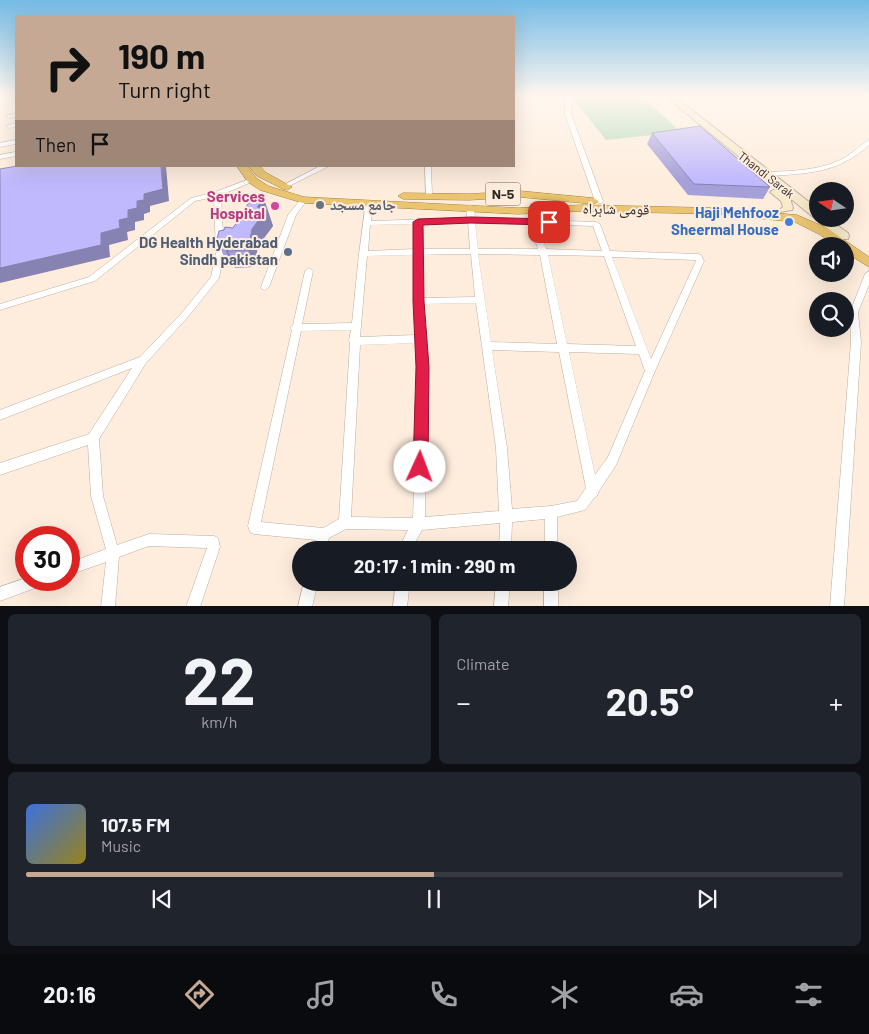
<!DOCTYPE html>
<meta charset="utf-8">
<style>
body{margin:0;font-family:Barlow,"Noto Naskh Arabic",sans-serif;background:#20242c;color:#f1f3f6;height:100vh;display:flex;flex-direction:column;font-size:19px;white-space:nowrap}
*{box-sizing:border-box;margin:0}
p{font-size:16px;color:#9ea1a6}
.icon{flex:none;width:28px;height:28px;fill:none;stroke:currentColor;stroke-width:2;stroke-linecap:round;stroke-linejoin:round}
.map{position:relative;height:606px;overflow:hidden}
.sheet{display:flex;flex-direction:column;gap:8px;padding:8px;background:#0d0f14;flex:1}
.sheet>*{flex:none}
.hud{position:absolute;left:15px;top:15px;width:500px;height:152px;border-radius:0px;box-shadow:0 5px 20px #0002;background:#c6a994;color:#111;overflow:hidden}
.needle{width:32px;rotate:283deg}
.fabs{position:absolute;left:809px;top:182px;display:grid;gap:10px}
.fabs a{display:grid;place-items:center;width:45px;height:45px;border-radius:50%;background:#171b24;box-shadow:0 5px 20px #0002;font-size:25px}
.speed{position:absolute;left:15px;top:526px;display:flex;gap:10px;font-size:25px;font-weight:700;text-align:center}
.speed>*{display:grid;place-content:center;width:65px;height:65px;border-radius:50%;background:#171b24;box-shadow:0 5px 20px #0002;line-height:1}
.speed .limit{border:8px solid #d22;background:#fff;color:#111}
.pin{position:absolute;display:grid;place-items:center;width:42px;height:42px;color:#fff;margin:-21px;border-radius:10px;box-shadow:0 2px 8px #0006}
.me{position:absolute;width:55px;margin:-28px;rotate:2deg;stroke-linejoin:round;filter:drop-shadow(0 0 4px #0008)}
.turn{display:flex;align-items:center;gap:18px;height:105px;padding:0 20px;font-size:22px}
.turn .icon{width:65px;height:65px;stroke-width:2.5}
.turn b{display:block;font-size:35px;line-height:42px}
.then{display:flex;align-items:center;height:48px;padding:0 20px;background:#0003;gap:10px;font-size:19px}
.big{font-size:38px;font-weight:700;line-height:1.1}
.sheet .card{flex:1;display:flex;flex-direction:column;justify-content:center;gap:8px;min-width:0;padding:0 18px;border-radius:8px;background:#20242c}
.sheet .dial{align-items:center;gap:0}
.dial b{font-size:65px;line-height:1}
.song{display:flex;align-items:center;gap:15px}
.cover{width:60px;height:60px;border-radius:8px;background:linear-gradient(135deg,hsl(220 70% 55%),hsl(50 70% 35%))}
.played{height:5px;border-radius:2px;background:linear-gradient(90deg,#c6a994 50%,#363941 50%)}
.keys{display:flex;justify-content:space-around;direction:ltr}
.heat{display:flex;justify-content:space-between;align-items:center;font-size:28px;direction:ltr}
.sheet .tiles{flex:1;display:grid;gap:8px;grid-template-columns:1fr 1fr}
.card:last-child{grid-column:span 2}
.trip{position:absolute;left:292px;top:541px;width:285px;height:50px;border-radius:25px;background:#171b24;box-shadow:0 5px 20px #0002;font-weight:700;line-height:50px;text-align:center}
.tabs{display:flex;height:80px;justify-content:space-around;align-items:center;background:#090b0e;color:#9ea1a6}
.tabs .icon{width:35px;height:35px}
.tabs .active{color:#c6a994}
.tabs b{font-size:22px;color:#f1f3f6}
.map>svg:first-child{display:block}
.green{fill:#b2dbbc}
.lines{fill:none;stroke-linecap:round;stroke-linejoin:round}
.minor-casing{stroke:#beae9f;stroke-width:1}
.secondary-casing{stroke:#beae9f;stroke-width:2}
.trunk-casing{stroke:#a5843e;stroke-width:1}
.minor{fill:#fff;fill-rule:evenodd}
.secondary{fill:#f7e9ca;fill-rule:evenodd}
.trunk{fill:#eac470;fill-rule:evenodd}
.wall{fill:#a59fda}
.shaded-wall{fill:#8682b1}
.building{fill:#c0b9fd;stroke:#8682b1}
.route{fill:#e11d48;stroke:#92132f}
.worship-dot{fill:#6b7280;stroke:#feeddd;stroke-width:2}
.hotel-dot{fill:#d1479c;stroke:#feeddd;stroke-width:2}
.shop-dot{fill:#3f7fe0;stroke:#feeddd;stroke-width:2}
.service-dot{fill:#5c6f8a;stroke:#feeddd;stroke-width:2}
.labels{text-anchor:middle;stroke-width:4;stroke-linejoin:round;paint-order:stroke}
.far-street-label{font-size:12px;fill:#2e2822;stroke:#feeddd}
.shield{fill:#feeddd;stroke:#6c635a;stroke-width:1}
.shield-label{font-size:14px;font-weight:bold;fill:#2e2822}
.hotel-label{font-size:15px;font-weight:bold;fill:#b23c85;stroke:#feeddd;text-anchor:end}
.worship-label{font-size:15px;font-weight:bold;fill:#5b616d;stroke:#feeddd;text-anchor:start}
.street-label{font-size:15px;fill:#2e2822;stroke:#feeddd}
.shop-label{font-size:15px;font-weight:bold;fill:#366cbe;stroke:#feeddd;text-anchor:end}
.service-label{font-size:15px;font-weight:bold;fill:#4e5e75;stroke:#feeddd;text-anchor:end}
</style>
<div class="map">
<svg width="869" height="607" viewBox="0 0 869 607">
<rect width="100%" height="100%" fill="#feeddd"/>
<path class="green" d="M571 96H641L681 132 606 140Z"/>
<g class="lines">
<defs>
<path id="minor" d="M565 96H571V114L603 201 602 203H599L595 201 565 114Z
M16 113V117L9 118 6 116Z
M16 123V127L9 128 6 126Z
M16 140V144L0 147V143Z
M869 140V145C838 174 804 174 764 176L761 174 764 172C791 171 820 171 844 158 853 153 860 145 869 140Z
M16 152V156L0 159V155Z
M320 166H329L287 187H283L282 186Z
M425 166H431L432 196 429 198 426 196Z
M252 178 254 179V181L221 195 224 253 219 278 187 318 146 363 99 439 103 496 117 545 149 534 214 536 218 538 220 547 200 607H186L207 548 149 546 119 557 115 607H101L106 562 69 575V563L106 549 91 496 88 445 0 475V463L89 434 132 368 0 420V410L140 357 181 314 211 277 216 253 214 197 195 201 95 281 0 310V304L89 277 191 198 215 192Z
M303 198 307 200 296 215 269 287 265 290 262 289 261 287 288 215 301 199Z
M366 202H369L373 204 371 221 467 218 466 207 470 205 474 207 475 218 596 222 600 224 610 251 698 254 701 255 704 261 655 371 616 465 599 491 597 496 594 498 585 510 557 517V550H545V519L512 522 511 550H499L500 523 422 530 413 546 412 550H400L403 540 408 530 346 529 329 538 325 550H313L316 540 254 534 250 532 248 526 292 330 290 328 293 325 305 271 309 268 313 271 302 324 352 323 359 254ZM468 222 470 249H422V224ZM475 222 530 224 538 249H478ZM414 224V249L368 251 370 225ZM538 224 593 226 602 251 546 249ZM446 254H471L475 297 422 298V255ZM478 254 540 255 557 344 491 342ZM414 255V301L416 335 360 337 367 256ZM548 255 604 256 636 346 567 344ZM612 257 695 260 696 261 651 359ZM476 303 496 448 499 511 425 517 428 367 423 304ZM351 330 349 341 350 343 339 519 323 528 261 522 301 331ZM416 343 418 367 413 518 351 517 360 345ZM492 350 559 352 586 488 577 501 551 506 512 509 507 448ZM569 352 639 354 645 371 608 457 595 475Z
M869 271V285L858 312 861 342 844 607H830L851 342 850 312 865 274Z
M26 578V580H45L43 585 0 601V587Z
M304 582H318L312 607H298Z
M396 582H410L407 607H393Z
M496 582H510L508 607H494Z
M544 582H558V607H544Z"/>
<path id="secondary" d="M665 96H674L818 209V219H828L848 233 849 236 848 239H840Z
M775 189 790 198 793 208 792 210 780 212 779 210 783 207 781 201 770 192Z"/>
<path id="trunk" d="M237 166H247L256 178 268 186 304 197 518 208 583 205 716 208 797 215 827 228 869 257V267L845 252V246H837L819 234 795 222 716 214 583 211 518 214 303 203 260 190 248 182Z
M249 166H260L265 172 292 187 287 190 283 189 257 176Z
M520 191 593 198 599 201 593 204 520 197 469 200 403 199 398 196 403 193 469 194Z"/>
</defs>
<use href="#minor" class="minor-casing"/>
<use href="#secondary" class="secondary-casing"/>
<use href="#trunk" class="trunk-casing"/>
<use href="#minor" class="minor"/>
<use href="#secondary" class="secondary"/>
<use href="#trunk" class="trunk"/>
</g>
<path class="wall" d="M652 133 770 187 763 199 688 195 647 144Z
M264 199 273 226 258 246 254 267 235 268 232 259 230 260 228 256 224 257 217 239 224 230 233 228 236 224 235 222Z"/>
<path class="shaded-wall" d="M161 166H166L169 201 150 206V212L144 214V220L135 222V230L127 232 128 240 109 245 110 257 0 283V268L101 233 119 220 128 210 144 194Z
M264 199 273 226 258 246 254 267 248 250 252 229 257 207Z
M229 241 228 251 232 259 230 260 222 242Z"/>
<path class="building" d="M700 126 770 187 694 184 652 133Z
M17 166H161L163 189 144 194V200L137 201V208L128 210V218L119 220 120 228 101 233V245L0 268V169Z
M253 197 264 199 257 207 267 209 252 229 248 250 228 251 229 241 222 242V239H217L219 231 224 230 225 227 233 228 237 222H235Z"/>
<linearGradient id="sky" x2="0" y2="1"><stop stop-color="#75bbe5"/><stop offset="0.53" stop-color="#fff7f0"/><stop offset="1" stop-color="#fff7f0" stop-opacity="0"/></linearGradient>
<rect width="869" height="181" fill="url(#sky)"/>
<path class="route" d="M471 217 549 219 553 222 549 225 471 223 423 225 424 301 429 367 428 467 425 472 420 474 415 472 413 467 416 367 413 301V222L418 219Z"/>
<circle class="worship-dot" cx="320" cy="205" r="5"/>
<circle class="hotel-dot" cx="275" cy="206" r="5"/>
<circle class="shop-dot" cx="789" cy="222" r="5"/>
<circle class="service-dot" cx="288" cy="252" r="5"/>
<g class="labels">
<g class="far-street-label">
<text transform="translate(766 175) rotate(38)" y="4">Thandi Sarak</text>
</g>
<rect class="shield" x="485.5" y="182.5" width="35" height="23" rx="4"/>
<g class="shield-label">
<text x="503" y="199">N-5</text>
</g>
<g class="hotel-label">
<text x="265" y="202">Services<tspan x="265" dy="17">Hospital</tspan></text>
</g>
<g class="worship-label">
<text x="330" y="210">جامع مسجد</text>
</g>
<g class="street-label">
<text transform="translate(616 209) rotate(1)" y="5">قومی شاہراہ</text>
</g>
<g class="shop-label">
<text x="779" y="218">Haji Mehfooz<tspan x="779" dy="17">Sheermal House</tspan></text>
</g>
<g class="service-label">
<text x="278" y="248">DG Health Hyderabad<tspan x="278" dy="17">Sindh pakistan</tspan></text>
</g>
</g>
</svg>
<div class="fabs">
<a><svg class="needle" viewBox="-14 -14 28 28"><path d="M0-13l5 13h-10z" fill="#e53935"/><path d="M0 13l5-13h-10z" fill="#9ea1a6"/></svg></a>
<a><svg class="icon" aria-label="sound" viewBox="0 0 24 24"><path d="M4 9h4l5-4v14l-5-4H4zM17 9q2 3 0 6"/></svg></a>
<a><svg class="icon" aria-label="search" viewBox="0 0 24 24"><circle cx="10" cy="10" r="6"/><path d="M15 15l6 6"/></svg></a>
</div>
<div class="speed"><div class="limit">30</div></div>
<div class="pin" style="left:549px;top:222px;background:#d93025"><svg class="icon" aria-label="arrive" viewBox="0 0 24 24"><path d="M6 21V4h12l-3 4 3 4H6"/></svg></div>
<svg class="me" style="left:420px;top:467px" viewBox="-20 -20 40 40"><circle r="19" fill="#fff"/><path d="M0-13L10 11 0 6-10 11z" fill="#e11d48"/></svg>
<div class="trip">20:17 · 1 min · 290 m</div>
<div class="hud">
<div class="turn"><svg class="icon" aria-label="right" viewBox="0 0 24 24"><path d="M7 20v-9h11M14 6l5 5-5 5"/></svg><div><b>190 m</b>Turn right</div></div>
<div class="then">Then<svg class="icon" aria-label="arrive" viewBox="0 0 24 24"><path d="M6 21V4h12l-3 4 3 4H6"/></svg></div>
</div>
</div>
<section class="sheet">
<div class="tiles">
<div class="card dial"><b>22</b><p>km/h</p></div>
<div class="card"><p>Climate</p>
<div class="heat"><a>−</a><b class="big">20.5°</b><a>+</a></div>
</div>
<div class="card">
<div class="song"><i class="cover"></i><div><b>107.5 FM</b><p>Music</p></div></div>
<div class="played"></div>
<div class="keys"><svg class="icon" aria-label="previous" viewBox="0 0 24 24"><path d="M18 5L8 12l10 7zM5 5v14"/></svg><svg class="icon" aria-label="pause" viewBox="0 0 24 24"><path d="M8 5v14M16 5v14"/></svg><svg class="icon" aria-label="next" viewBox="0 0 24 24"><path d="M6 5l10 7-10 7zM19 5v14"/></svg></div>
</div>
</div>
</section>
<nav class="tabs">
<b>20:16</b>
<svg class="icon active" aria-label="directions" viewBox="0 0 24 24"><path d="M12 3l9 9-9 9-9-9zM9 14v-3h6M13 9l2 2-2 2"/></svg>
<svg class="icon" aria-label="music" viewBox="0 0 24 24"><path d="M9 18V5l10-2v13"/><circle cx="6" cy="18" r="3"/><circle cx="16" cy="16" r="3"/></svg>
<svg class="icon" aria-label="phone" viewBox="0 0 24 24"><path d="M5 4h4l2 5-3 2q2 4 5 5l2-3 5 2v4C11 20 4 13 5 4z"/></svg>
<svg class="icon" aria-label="climate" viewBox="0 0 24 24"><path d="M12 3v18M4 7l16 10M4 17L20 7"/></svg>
<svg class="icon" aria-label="car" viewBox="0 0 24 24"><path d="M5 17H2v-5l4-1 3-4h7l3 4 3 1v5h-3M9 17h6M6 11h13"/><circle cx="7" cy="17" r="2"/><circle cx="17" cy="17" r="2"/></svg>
<svg class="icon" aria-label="filters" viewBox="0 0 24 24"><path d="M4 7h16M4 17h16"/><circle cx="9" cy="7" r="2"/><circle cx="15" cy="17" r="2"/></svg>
</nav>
